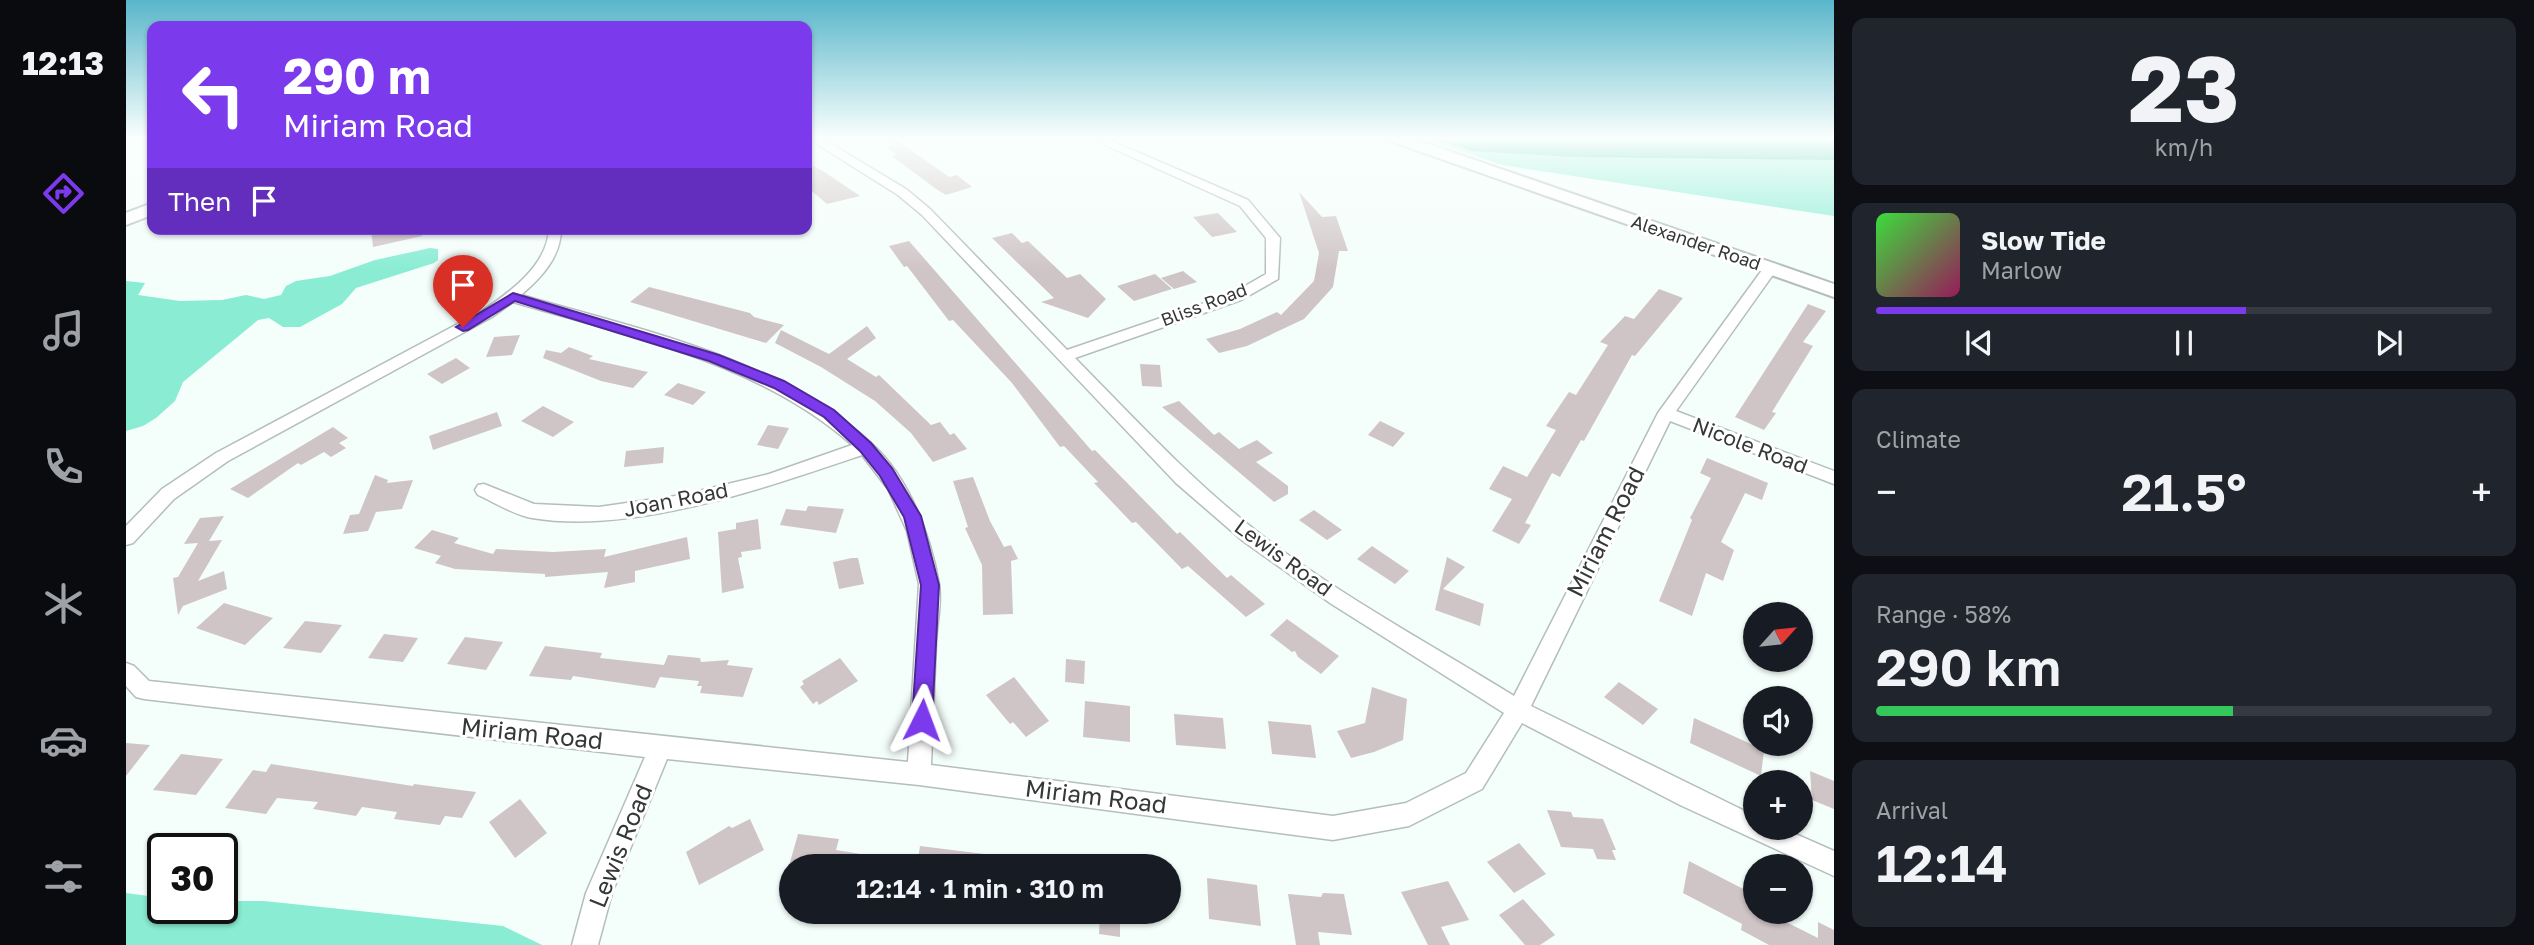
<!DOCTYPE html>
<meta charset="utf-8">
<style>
body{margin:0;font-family:"Golos Text",sans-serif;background:#20242c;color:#f1f3f6;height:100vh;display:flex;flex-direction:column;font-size:26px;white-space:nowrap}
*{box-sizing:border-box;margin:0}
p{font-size:23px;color:#9ea1a6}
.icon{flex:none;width:38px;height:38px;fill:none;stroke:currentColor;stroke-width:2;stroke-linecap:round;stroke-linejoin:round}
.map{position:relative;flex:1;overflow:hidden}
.panel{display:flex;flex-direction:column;gap:18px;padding:18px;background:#0d0f14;width:700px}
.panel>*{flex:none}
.top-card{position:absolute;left:21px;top:21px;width:665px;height:214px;border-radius:14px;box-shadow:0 2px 5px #0004;background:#7c3aed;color:#fff;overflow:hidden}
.needle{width:46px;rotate:63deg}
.buttons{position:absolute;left:1617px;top:602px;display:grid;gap:14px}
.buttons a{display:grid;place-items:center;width:70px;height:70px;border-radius:50%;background:#171b24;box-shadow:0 2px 5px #0004;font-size:35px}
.speed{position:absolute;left:21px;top:833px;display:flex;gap:14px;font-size:35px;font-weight:700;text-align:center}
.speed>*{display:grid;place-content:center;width:91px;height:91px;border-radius:50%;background:#171b24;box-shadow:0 2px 5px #0004;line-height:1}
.speed .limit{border:4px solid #111;border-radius:10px;background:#fff;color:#111}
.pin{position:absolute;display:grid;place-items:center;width:60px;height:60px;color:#fff;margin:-72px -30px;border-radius:50% 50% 50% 0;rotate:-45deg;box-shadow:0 0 7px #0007}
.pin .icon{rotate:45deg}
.me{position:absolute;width:77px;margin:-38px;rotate:3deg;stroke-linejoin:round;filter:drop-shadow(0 0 5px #0008)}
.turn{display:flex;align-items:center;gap:24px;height:147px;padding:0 21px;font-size:32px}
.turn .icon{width:91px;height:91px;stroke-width:2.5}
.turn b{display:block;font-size:49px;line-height:60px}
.then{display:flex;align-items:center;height:66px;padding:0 21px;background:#0003;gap:14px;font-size:26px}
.big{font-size:52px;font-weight:600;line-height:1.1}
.panel .widget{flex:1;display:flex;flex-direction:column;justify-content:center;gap:10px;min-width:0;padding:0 24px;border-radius:14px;background:#20242c}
.panel .dial{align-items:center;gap:0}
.dial b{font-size:91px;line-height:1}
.song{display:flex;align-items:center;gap:21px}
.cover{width:84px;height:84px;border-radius:10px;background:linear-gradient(135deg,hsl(120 70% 55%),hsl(330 70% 35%))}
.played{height:7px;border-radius:4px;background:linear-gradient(90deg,#7c3aed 60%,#363941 60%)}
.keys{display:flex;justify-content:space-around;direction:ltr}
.heat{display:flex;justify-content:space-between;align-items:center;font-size:38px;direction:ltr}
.charge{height:10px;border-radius:5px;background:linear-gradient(90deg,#34c759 58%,#363941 0)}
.trip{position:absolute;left:653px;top:854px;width:402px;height:70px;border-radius:35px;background:#171b24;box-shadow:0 2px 5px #0004;font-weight:600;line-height:70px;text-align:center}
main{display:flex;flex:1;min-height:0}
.tabs{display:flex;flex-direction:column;width:126px;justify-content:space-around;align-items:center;background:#090b0e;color:#9ea1a6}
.tabs .icon{width:49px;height:49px}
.tabs .current{color:#7c3aed}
.tabs b{font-size:32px;color:#f1f3f6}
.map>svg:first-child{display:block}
.green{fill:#89ecd3}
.water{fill:#22ba9d}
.building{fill:#d0c5c6}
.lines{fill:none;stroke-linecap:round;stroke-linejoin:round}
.street-casing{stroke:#b4bebb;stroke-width:3}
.secondary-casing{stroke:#b4bebb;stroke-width:4}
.street{fill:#fff;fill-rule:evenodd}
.secondary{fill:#fff;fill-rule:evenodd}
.route{fill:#7c3aed;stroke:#51269a;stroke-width:2}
.labels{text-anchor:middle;stroke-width:6;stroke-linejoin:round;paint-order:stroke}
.far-street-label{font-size:18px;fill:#343836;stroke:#fff}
.street-label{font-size:21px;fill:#343836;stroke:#fff}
.near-street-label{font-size:24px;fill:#343836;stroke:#fff}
</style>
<main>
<nav class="tabs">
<b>12:13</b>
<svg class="icon current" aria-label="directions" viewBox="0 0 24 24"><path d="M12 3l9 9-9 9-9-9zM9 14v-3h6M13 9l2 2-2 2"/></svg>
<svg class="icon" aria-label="music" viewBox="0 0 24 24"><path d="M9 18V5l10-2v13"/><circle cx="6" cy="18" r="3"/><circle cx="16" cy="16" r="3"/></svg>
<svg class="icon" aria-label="phone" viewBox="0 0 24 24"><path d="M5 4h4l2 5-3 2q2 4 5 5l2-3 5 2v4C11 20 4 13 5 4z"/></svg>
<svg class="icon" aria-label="climate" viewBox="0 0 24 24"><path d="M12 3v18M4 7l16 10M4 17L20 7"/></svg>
<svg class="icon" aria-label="car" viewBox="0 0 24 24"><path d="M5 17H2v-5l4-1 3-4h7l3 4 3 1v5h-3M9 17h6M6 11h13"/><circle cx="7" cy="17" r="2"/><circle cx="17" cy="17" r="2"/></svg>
<svg class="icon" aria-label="filters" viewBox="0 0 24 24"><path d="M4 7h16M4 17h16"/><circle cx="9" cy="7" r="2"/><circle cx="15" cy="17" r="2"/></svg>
</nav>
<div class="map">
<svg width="1708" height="945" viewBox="0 0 1708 945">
<rect width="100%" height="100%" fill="#f4fefb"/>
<path class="green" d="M1299 139H1708V216L1376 165Z
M304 248 312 249V260L308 263 230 288 216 304 174 327H157L143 318 132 320 57 382 49 401 30 418 17 426 0 431V281L19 283 12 295 54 301 96 300 120 295 138 299 155 295 160 286 170 281 204 276 249 260Z
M0 893 37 898V908H96V901H138L377 926 416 945H0Z"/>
<path class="water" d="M1307 139H1708V160L1447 157 1347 151Z"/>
<path class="building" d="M769 139 823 177 831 175 846 187 820 195 810 189 766 156 770 155 762 148Z
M681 162 700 173 734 196 701 204 681 187Z
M1173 192 1196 217 1210 216 1222 251H1213L1207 287 1178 319 1121 346 1093 353 1080 339 1114 329 1151 312 1155 315 1188 281 1193 253Z
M1092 213 1111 232 1086 237 1067 217Z
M245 229H295L296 236 247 247Z
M886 233 896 243 902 241 941 278 954 274 980 299 962 318 915 302 928 298 866 238Z
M783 241 966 451 969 450 1051 534 1054 532 1101 578 1105 575 1139 604 1120 617 1062 566 1056 569 1010 522 1006 523 968 483 972 482 938 446 934 447 886 383 827 320 823 321 781 266 778 267 763 246Z
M1057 271 1071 282 1048 289 1035 278Z
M1029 274 1046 289 1008 301 991 286Z
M523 287 624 313 628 317 658 325 640 343 504 302Z
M1533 289 1557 298 1509 356 1506 355 1458 441 1455 440 1434 477 1426 473 1399 523 1405 525 1393 544 1366 531 1386 499 1363 489 1377 466 1401 477 1430 430 1420 426 1443 392 1450 395 1482 345 1474 342 1499 316 1508 319Z
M1682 304 1700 311 1677 342 1687 346 1646 412 1650 413 1638 430 1609 417Z
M741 326 750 338 721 359 750 377 753 375 805 425 814 422 824 435 828 433 841 449 807 462 785 433 749 401 695 367 649 343 655 330 703 354Z
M394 335 386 355 360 357 368 337Z
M443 347 467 356 463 359 522 372 507 388 475 381 417 358 420 350 435 353Z
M330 358 344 368 316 384 301 374Z
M1014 364 1034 365 1036 387 1016 386Z
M552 383 580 392 567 405 538 395Z
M1053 401 1088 435 1093 432 1113 449 1131 440 1147 453 1130 462 1162 486V494L1148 502 1036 407Z
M417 406 448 422 427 437 395 421Z
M371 412 376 426 307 450 303 436Z
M1254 421 1279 433 1267 447 1242 435Z
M642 425 663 428 652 449 631 445Z
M207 427 222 438 213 443 220 448 205 457 198 452 175 465 172 463 122 498 104 489Z
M538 447 537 463 498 467 500 451Z
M1581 458 1642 483 1636 500 1619 493 1595 542 1608 550 1597 581 1580 573 1566 616 1533 601 1566 520 1564 518 1585 478 1574 473Z
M249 475 262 480 261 483 287 480 276 509 250 512 242 531 217 534 224 515 233 514Z
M847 477 864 521 878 547 885 545 892 559 885 561 887 614 857 615 856 565 839 528 842 527 827 481Z
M682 506 718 509 710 533 654 525 660 509 680 511Z
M1188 510 1216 530 1201 540 1173 520Z
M98 516 83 541 96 540 72 581 98 571 101 589 57 606 52 615 47 578 52 577 72 543 58 544 74 518Z
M632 519 635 549 615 552 616 557 612 558 618 588 596 593 592 532 610 529V523Z
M306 530 333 538 328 543 367 554 370 549 427 552 480 549 478 557 561 537 564 559 509 571V582L478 588 482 572 419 577V574L329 569 309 563 315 556 288 548Z
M1246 546 1283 571 1269 584 1231 559Z
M1321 557 1339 567 1317 589 1358 604 1354 626 1309 610Z
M726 558H732L738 584 713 589 707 562Z
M98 603 147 618 119 645 70 628Z
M1161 619 1213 656 1195 674 1172 657 1169 651 1166 652 1144 635Z
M179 621 216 625 195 653 157 648Z
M258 634 292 638 277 662 242 658Z
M339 637 377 642 360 670 321 664Z
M419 646 476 653 474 658 538 665 542 655 574 658 575 662 603 660 601 665 627 668 617 697 574 693 576 686H571L573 681 534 677 529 688 447 676 445 680 403 676Z
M714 658 732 681 693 705 691 701 687 704 674 687 678 684 676 681Z
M940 659 959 661 958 684 939 682Z
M888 677 923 721 900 737 887 722 884 724 860 695Z
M1493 682 1532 709 1517 725 1478 697Z
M1246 687 1281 699 1277 740 1248 752 1225 758 1211 731 1239 723Z
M959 701 1004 706V742L957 737Z
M1048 714 1097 718 1100 749 1050 745Z
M1568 718 1638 750 1635 776 1564 743Z
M1142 721 1185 725 1190 758 1146 754Z
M0 743 24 745 0 776Z
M55 754 97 759 70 795 27 790Z
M145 764 287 786 288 784 350 792 336 818 319 816 314 825 268 819 271 812 236 807 230 816 187 809 192 802 151 798 140 814 99 808 127 770 140 772Z
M1684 771 1708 781V809L1686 800Z
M394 799 421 833 389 858 363 822Z
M1421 810 1445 812 1447 817 1477 819 1490 850H1486L1490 860 1471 859 1467 849 1435 847Z
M624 819 638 850 573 885 560 852 603 826 606 828Z
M672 834 713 839 710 850 753 857 752 866H663Z
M1393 843 1420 874 1388 893 1361 862Z
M794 846 874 856 873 866H791Z
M1563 861 1629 895V912H1640L1692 938V922L1708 930V945H1643L1615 930 1616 924 1557 893Z
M1081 878 1131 885 1135 926 1083 919Z
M1322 881 1343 920 1315 927 1324 945H1302L1275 892Z
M1197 893 1218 894 1226 935 1192 932 1194 945H1170L1162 894 1195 897Z
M1397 899 1429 935 1414 945H1399L1373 915Z
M974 912H994V937L973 934Z"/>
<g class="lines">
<defs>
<path id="street" d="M683 139H697L780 189 804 209 941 350 1105 294 1140 274V238L1114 206 966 139H981L1122 200 1154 238 1152 279 1115 300 949 358C1007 417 1063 478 1129 530 1209 593 1301 642 1388 696L1532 413 1639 266H1649L1651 269 1550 411 1708 471V484L1544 421 1405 706 1629 816V828H1656L1708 851V876L1554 805 1396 723 1356 789 1283 826 1207 840 793 785 541 759 486 893 472 945H446L460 893 519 757 18 699 10 697 0 686V663L8 666 23 681 782 762 793 584 781 531 762 489 736 455C641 487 507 535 406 518 388 515 368 502 352 495L349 490 352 485 358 484 408 504 473 507 556 495 643 474 726 445C634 363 503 336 387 302L366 317 102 461 48 499 7 543 0 545V526L36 489 90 453 356 311C384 292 421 266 423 229H435C435 257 415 278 395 295 515 330 649 357 745 443 783 477 804 534 813 584 816 603 811 623 810 642 808 683 807 724 805 765L1207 816 1280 803 1340 773 1378 713 1204 603 1117 541 1050 483 796 215 772 195Z"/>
<path id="secondary" d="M1265 139H1288L1708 284V297L1267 142Z
M26 203V215L0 225V213Z"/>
</defs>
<use href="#street" class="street-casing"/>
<use href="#secondary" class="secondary-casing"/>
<use href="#street" class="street"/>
<use href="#secondary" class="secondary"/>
</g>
<linearGradient id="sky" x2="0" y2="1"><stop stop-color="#59b6ca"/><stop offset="0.51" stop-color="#fafffd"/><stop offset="1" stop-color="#fafffd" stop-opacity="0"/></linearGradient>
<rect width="1708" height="271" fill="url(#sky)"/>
<path class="route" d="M387 293 593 355 658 381 708 410 745 443 766 468 795 516 813 585 806 720 803 727 796 729 789 727 786 720 795 585 778 517 754 476 734 451 698 417 648 388 583 361 389 301 342 330 337 331 330 327Z"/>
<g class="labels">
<g class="far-street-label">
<text transform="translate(1570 243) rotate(19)" y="6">Alexander Road</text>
<text transform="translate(1078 305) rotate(-21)" y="6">Bliss Road</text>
</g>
<g class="street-label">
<text transform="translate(1624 446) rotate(21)" y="7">Nicole Road</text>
<text transform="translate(550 500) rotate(-11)" y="7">Joan Road</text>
<text transform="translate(1157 558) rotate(36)" y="7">Lewis Road</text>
</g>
<g class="near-street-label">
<text transform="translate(1480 532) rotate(-63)" y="8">Miriam Road</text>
<text transform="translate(406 734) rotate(6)" y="8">Miriam Road</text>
<text transform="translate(970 797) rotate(7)" y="8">Miriam Road</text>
<text transform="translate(495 846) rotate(-68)" y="8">Lewis Road</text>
</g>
</g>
</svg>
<div class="buttons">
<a><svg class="needle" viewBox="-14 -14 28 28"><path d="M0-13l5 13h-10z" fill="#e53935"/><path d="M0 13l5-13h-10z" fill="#9ea1a6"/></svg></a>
<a><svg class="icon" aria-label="sound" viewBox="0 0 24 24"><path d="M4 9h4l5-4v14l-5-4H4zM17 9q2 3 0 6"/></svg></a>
<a>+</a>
<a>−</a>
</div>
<div class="speed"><div class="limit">30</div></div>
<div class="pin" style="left:337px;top:327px;background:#d93025"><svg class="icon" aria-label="arrive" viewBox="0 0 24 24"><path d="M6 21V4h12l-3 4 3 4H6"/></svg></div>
<svg class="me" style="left:796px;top:720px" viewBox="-20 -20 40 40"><path d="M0-17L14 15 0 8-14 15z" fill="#7c3aed" stroke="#fff" stroke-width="4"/></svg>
<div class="trip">12:14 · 1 min · 310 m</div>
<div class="top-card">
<div class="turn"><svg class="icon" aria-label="left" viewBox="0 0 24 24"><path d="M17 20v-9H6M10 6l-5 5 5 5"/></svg><div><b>290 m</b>Miriam Road</div></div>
<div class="then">Then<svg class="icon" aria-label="arrive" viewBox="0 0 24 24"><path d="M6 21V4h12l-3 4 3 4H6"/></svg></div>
</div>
</div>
<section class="panel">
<div class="widget dial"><b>23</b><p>km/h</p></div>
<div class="widget">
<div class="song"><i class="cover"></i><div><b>Slow Tide</b><p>Marlow</p></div></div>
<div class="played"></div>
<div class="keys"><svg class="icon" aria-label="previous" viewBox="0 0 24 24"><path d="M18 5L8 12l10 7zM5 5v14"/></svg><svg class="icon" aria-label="pause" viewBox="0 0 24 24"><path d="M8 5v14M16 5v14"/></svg><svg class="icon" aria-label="next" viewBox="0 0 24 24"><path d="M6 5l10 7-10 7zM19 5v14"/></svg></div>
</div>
<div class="widget"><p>Climate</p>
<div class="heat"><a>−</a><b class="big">21.5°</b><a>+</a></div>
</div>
<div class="widget"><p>Range · 58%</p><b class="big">290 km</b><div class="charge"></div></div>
<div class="widget"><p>Arrival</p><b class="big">12:14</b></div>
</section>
</main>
